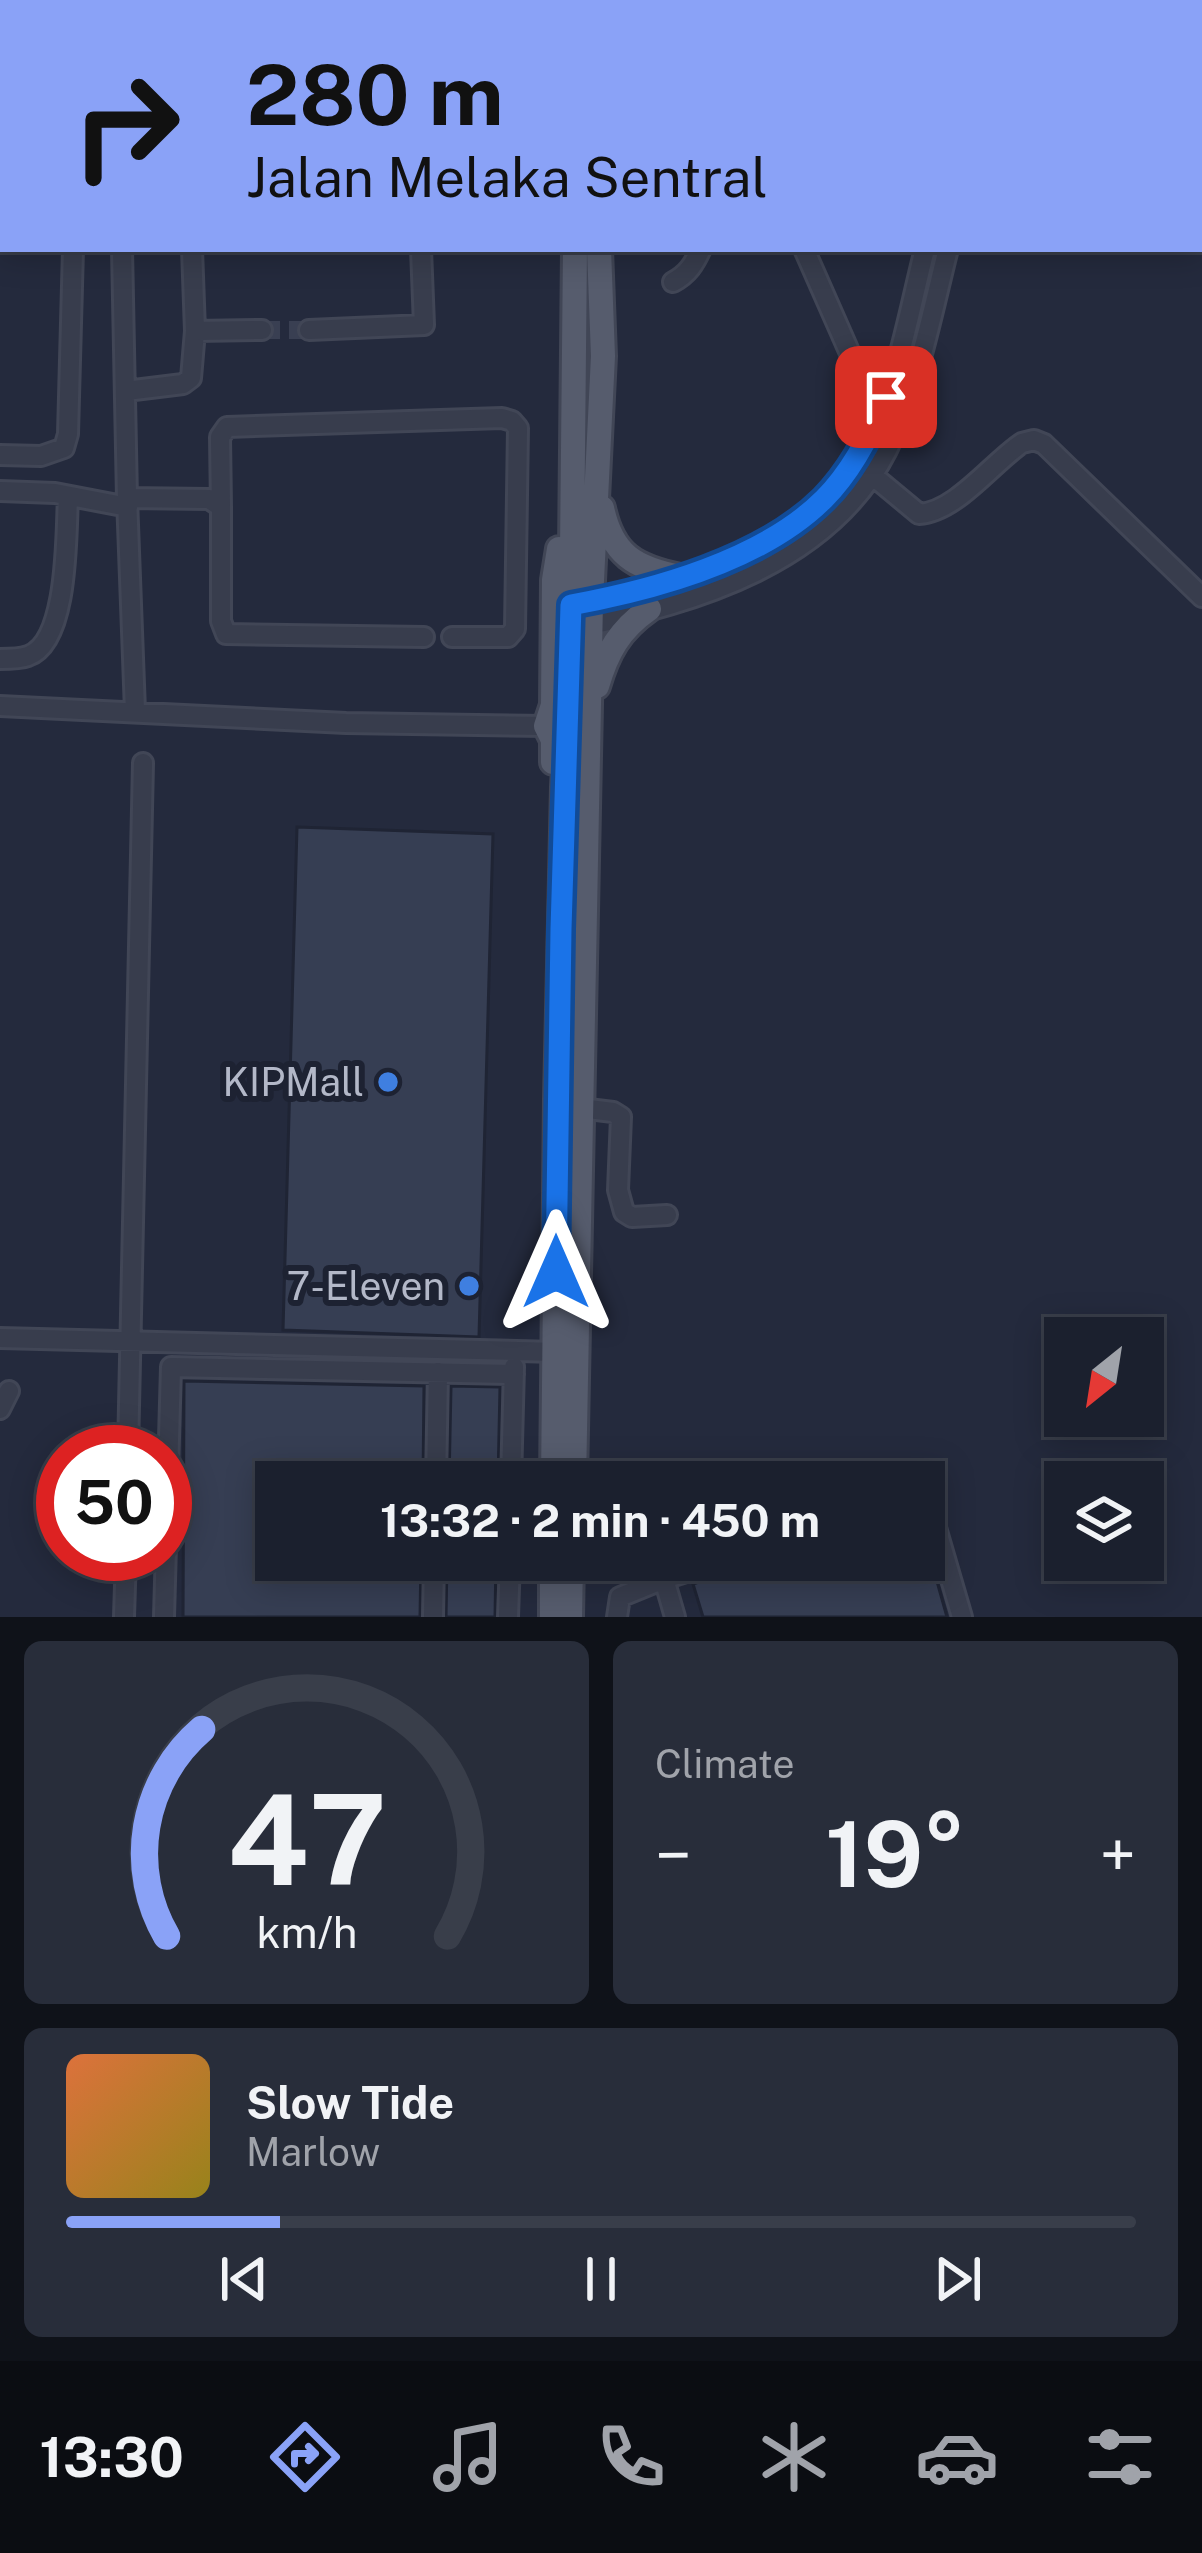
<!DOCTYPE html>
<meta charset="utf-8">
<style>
body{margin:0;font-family:"Public Sans",sans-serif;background:#282d3a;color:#f1f3f6;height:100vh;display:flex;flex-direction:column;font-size:45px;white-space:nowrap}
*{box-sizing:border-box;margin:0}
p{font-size:39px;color:#a0a3aa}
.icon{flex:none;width:66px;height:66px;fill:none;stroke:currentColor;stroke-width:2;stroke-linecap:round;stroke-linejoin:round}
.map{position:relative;height:1617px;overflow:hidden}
.details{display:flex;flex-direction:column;gap:24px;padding:24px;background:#0f1219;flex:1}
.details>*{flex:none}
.top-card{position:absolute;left:0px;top:0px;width:1203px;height:252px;box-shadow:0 6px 30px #0003,0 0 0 3px #393e4a;background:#8aa2f7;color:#111;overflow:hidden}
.needle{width:78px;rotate:210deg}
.controls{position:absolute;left:1044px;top:1317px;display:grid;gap:24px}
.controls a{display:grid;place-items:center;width:120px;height:120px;border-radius:0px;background:#1b202e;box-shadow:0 6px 30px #0003,0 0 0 3px #393e4a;font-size:60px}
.speed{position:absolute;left:36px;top:1425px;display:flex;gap:24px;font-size:60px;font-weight:700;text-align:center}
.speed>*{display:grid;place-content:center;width:156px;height:156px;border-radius:50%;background:#1b202e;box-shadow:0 6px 30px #0003,0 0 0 3px #393e4a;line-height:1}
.speed .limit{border:18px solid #d22;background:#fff;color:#111}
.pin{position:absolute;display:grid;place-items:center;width:102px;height:102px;color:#fff;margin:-51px;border-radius:24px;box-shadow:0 6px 18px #0006}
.me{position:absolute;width:132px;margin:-66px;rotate:0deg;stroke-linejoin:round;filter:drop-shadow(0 0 9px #0008)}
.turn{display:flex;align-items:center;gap:42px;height:252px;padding:0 48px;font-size:54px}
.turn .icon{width:156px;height:156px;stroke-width:2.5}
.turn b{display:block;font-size:84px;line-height:102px}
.big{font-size:90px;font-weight:700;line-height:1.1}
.details .card{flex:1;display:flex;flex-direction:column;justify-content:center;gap:18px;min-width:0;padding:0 42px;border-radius:18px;background:#282d3a}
.details .dial{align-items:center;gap:0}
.dial svg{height:312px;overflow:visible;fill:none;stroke:#393e4a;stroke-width:7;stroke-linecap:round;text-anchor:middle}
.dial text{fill:#f1f3f6;stroke:none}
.song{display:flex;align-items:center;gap:36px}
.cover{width:144px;height:144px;border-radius:18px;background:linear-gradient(135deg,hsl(20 70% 55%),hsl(50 70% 35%))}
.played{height:12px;border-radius:6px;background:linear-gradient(90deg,#8aa2f7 20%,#393e4a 20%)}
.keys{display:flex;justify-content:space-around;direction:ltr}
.heat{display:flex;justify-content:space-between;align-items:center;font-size:66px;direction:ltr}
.details .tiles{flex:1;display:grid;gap:24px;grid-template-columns:1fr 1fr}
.card:last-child{grid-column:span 2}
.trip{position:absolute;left:255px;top:1461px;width:690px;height:120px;border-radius:0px;background:#1b202e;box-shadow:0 6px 30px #0003,0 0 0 3px #393e4a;font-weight:700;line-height:120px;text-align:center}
.tabs{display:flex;height:192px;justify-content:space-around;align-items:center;background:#0b0d12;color:#a0a3aa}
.tabs .icon{width:84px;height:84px}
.tabs .active{color:#8aa2f7}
.tabs b{font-size:54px;color:#f1f3f6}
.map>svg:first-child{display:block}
.building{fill:#363e53;stroke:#1f2434;stroke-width:3}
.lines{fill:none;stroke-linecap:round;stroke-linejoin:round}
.minor-tunnel{stroke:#393f52;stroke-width:18;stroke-dasharray:18 9;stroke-linecap:butt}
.minor-casing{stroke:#414656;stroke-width:24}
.major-casing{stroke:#414656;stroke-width:30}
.minor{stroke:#383d4d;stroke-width:18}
.major{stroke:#565c6d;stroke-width:24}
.route-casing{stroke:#114b97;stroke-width:30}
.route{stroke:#1a73e8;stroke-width:21}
.shop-dot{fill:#3f7fe0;stroke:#1d2232;stroke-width:4.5}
.labels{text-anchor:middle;stroke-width:12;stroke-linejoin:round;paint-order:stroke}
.poi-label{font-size:39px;fill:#b3b8c8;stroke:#1d2232;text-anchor:end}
</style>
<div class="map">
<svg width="1202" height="1617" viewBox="0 0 1202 1617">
<rect width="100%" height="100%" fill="#242a3d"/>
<path class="building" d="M297 827 493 834 479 1337 283 1330Z
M184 1381 424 1386 423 1482H276V1560H421L420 1617H183Z
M451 1386 500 1387 498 1482H449Z
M447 1560H496L495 1617H446Z
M763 1560H931L947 1617H703L693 1584Z"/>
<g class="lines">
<path class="minor-tunnel" d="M262 330H309"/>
<defs>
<path id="minor" d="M116 0V3
M618 0 619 3
M700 0 701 3
M414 3V0
M460 3V0
M801 3 802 0
M990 3 991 0
M1012 3 1013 0
M122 249 127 498 135 711
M804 249 852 358 864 376 886 397
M673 282C688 274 694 264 701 249
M309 330 424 325 421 249
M195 331 262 330
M126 391 183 384 191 378 195 331 192 249
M0 455 41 456 64 448 68 434 73 249
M872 475 919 514C956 512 992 463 1022 443L1034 440 1044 444 1202 597
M0 491 55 493 128 507
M127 498 209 499 221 507V621L226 634 424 637
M221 507 220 437 227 427 502 418 512 421 518 428 515 629 508 637H452
M581 603C653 590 734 566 795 524 832 498 860 457 878 417 901 364 911 304 925 249
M581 627C697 602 829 564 887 450 918 388 931 316 948 249
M0 659C9 659 20 659 28 656 69 642 66 532 68 496
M0 706 346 723 546 726
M580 1108 613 1112 621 1117 618 1190 624 1212 632 1217 667 1215
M0 1338 556 1352
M0 1409 9 1391
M128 1452 143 763
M436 1482 438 1372
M511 1482 514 1367
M924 1508 932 1514 962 1617
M664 1579 675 1617
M124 1617 126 1554
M164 1617 171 1367 514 1374
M433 1617 434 1560
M508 1617 510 1560
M617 1617 620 1597 664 1579 723 1560"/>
<path id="major" d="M570 0 571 3
M602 508C612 555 635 568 680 577
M597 686C607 652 619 630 649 609
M553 762V740L546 726 553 705 554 580 559 549
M553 1482 557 1099 564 787 571 652 575 249
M574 1482 591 601 603 356 599 249
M552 1560V1617
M570 1617 571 1560"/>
</defs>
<use href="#minor" class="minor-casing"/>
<use href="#major" class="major-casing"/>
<use href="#minor" class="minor"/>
<use href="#major" class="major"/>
</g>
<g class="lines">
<defs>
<path id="route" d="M556 1272 561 929 571 605C653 590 763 560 824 499 852 471 871 434 886 397"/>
</defs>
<use href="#route" class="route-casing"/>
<use href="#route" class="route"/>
</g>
<g class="shop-dot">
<circle cx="388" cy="1082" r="12"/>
<circle cx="469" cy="1286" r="12"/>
</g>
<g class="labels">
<g class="poi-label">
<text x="364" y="1096">KIPMall</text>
<text x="445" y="1300">7-Eleven</text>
</g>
</g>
</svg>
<div class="controls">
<a><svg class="needle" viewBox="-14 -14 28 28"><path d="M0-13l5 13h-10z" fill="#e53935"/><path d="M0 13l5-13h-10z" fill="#a0a3aa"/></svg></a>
<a><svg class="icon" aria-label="layers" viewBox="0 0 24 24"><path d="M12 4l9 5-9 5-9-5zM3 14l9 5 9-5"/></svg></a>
</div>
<div class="speed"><div class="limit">50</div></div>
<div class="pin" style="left:886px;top:397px;background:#d93025"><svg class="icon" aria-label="arrive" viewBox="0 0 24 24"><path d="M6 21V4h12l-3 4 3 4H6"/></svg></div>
<svg class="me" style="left:556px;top:1272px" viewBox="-20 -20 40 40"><path d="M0-17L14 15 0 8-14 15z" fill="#1a73e8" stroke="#fff" stroke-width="4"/></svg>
<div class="trip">13:32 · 2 min · 450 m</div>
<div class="top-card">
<div class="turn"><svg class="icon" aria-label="right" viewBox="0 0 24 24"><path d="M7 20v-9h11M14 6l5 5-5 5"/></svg><div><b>280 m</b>Jalan Melaka Sentral</div></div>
</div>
</div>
<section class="details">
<div class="tiles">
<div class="card dial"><svg viewBox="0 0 100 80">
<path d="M14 69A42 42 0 1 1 86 69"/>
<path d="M14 69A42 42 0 0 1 23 16" stroke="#8aa2f7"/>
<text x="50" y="56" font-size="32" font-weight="700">47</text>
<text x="50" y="72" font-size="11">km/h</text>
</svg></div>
<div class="card"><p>Climate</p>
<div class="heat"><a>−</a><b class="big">19°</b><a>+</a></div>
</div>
<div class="card">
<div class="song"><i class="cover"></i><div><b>Slow Tide</b><p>Marlow</p></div></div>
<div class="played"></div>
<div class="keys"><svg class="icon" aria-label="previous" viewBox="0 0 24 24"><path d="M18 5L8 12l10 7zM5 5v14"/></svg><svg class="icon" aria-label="pause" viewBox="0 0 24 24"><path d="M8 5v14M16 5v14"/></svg><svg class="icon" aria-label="next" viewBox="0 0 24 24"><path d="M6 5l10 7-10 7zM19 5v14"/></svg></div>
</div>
</div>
</section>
<nav class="tabs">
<b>13:30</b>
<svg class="icon active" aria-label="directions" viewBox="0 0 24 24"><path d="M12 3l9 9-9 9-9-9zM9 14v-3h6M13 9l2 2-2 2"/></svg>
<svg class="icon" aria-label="music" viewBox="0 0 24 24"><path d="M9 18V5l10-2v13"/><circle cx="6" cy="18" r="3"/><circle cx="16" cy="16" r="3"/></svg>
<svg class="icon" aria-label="phone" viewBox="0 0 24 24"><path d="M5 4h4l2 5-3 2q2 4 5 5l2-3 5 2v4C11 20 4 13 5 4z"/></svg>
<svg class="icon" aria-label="climate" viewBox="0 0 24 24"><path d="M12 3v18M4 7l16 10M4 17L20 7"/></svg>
<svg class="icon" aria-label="car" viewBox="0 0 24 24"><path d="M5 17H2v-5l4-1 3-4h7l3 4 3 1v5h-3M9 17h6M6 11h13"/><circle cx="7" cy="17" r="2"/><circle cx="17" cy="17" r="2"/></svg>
<svg class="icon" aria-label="filters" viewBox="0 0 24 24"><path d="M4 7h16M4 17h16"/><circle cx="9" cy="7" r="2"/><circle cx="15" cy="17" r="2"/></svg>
</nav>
